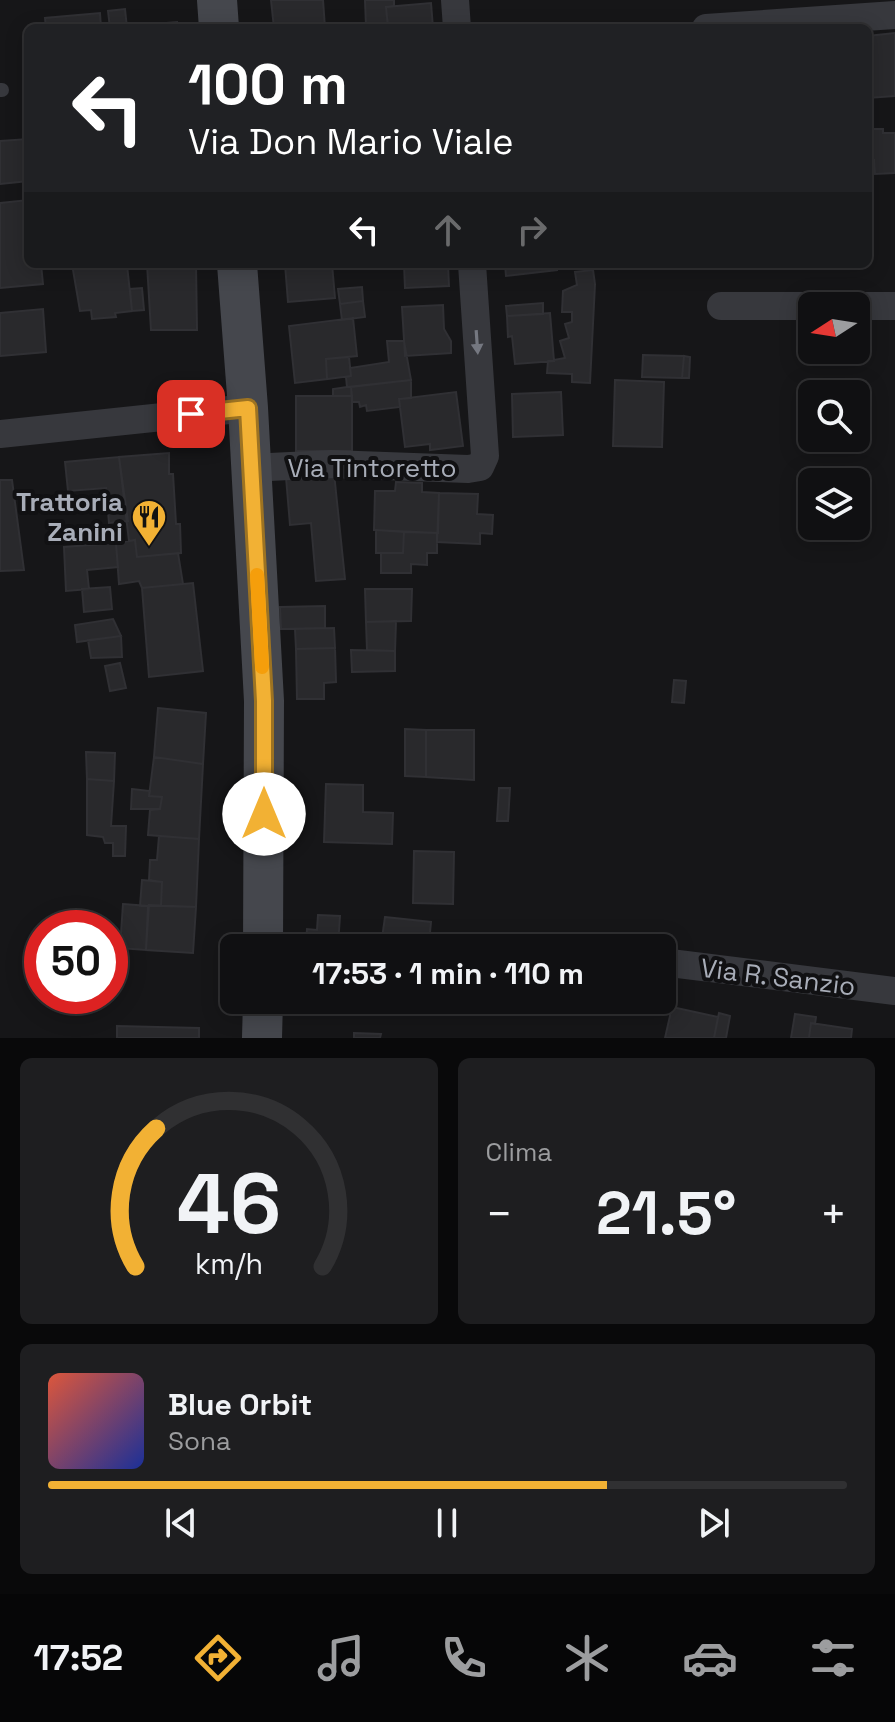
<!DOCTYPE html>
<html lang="it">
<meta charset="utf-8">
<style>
body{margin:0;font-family:"Space Grotesk",sans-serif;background:#1e1e20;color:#f1f3f6;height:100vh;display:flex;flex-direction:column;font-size:30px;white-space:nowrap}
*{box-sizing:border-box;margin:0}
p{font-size:26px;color:#9c9d9f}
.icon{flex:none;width:44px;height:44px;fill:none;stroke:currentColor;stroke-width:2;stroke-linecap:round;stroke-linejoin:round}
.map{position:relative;height:1038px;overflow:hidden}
.drawer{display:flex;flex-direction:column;gap:20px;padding:20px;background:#09090a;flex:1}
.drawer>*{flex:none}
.hud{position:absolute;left:24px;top:24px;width:848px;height:244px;border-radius:12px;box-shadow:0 4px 20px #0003,0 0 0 2px #303032;background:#202124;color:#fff;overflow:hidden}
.needle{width:52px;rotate:258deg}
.fabs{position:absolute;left:798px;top:292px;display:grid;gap:16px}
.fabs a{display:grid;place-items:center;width:72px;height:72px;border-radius:12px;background:#101012;box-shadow:0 4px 20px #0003,0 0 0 2px #303032;font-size:40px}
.speed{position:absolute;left:24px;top:910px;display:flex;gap:16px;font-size:40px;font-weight:700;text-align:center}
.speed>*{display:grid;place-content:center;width:104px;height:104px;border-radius:50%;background:#101012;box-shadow:0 4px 20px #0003,0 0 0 2px #303032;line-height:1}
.speed .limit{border:12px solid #d22;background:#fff;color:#111}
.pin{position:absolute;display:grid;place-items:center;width:68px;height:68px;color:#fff;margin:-34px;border-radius:16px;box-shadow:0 4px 12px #0006}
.me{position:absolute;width:88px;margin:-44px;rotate:0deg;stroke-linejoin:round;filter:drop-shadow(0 0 6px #0008)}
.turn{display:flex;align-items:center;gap:28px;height:168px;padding:0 32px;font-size:36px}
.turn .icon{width:104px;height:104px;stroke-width:2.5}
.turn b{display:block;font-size:56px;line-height:68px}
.lanes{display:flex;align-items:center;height:76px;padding:0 32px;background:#0003;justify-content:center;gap:40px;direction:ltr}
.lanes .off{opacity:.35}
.big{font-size:60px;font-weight:600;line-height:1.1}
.drawer .tile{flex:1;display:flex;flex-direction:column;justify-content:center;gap:12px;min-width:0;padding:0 28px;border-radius:12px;background:#1e1e20}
.drawer .dial{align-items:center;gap:0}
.dial svg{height:208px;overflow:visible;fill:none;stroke:#303032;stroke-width:7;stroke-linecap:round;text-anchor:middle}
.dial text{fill:#f1f3f6;stroke:none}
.song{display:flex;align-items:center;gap:24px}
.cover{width:96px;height:96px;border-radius:12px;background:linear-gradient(135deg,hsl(10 70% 55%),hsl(230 70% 35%))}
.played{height:8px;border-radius:4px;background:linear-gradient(90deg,#f2b134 70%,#303032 70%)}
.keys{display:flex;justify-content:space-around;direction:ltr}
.heat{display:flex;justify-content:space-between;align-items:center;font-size:44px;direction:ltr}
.drawer .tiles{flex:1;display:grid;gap:20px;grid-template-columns:1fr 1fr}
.tile:last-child{grid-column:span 2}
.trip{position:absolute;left:220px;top:934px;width:456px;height:80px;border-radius:12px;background:#101012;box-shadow:0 4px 20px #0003,0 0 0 2px #303032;font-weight:600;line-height:80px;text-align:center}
.tab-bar{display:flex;height:128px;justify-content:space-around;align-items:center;background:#060607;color:#9c9d9f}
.tab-bar .icon{width:56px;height:56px}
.tab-bar .current{color:#f2b134}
.tab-bar b{font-size:36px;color:#f1f3f6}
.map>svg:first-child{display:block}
.building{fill:#29292c;stroke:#303034;stroke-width:2}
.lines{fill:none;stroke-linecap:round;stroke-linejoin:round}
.service{stroke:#37383d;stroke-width:14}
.minor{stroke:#37383d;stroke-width:28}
.secondary{stroke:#45474d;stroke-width:40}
.oneway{fill:#757881}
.route-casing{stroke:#9d7322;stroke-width:20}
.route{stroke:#f2b134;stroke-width:14}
.slow{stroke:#f59e0b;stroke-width:14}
.labels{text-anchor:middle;stroke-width:8;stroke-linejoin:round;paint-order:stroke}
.street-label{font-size:26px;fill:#a8adb8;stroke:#111113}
.poi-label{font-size:26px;font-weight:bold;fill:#a8adb8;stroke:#111113;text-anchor:end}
</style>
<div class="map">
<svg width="895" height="1038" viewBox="0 0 895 1038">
<rect width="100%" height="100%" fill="#161618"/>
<path class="building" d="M271 0H323L325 28H274Z
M365 0H394V6L386 7 388 26H366Z
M431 3 433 28H388L386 7Z
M125 9 127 28H110L108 11Z
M100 13 101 28H46L45 18Z
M177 22V28H143V25Z
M895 33V96L868 98V36Z
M868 129H883V133H895V173L875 174 874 160 868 161Z
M28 139V181L0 184V141Z
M28 200V264H41L43 284 0 288V203Z
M72 264 127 265 132 311 115 313 116 317 92 319 91 310 80 311Z
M147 264H196L197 330H151Z
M285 264H332L335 298 288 302Z
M404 264H448L449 286 405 288Z
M505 264H557V270L506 276Z
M593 270 595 284 590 383 572 382V374L547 373 548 361 565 358 560 341 569 338 565 324 572 322V312H562L563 291 577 285 575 272Z
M362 287 363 301 340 304 338 289Z
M142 288 144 310 132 311 130 289Z
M363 301 365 317 342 320 340 304Z
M543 303V314L507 316 506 306Z
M443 305 444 329 451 341V353L405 356 402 307Z
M43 309 46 352 0 356V313Z
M550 313 554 361 515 364 512 336 508 337 507 316Z
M353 318 357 356 326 359 327 379 295 383 289 326Z
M387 341H404L411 380 347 387 346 377 351 376 350 368 389 362Z
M643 355 684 356 682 378 642 377Z
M684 356 690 357 689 378H682Z
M349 357 351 376 327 379 326 359Z
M411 380V398L399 399 400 407 367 411 366 405 360 407 359 402H352L351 387Z
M615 380 664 382 662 447 613 446Z
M347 387H351L352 396H333V389Z
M456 392 463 446 430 450V444L405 447 399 399Z
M561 392 563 435 513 437 512 394Z
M296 396H352V451H296Z
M169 453V474H173L176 524H180L181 553 137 557 135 540 129 541 119 457Z
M119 457 128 521 109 523 106 488 68 491 65 462Z
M334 473 345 579 316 581 311 523 290 525 286 477Z
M0 480H12L24 570 0 571Z
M396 482 422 483V492L439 493 438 533 374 530 375 491H395Z
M439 493 478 494 477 514 493 515 492 534 480 533V544L437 542Z
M376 530 404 532 403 553H376Z
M404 532 437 533V553H427V565L411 564V573H381V553H403Z
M135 540 137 557 178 553 183 584 142 588 139 581 119 584 116 543Z
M116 543 118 567 87 570 89 589 66 591 64 547Z
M193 583 203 671 149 677 142 588Z
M110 587 112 609 84 612 82 589Z
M365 589H412L411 621 366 622Z
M325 606V628L281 629 280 607Z
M113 619 121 636 77 642 75 625Z
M396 621 395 651 367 650 366 622Z
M334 628 335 648 296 649 295 629Z
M121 636 122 657 91 658 88 640Z
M335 648 336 682 324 683V699H297L296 649Z
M351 650 395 651V671L352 672Z
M120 663 126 688 110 691 105 666Z
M674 680 686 681 684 703 672 702Z
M158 708 206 713 203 764 154 757Z
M405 729 426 730V777L405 776Z
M426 730H474V780L426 777Z
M86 752 115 753 114 781 87 779Z
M154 757 203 764 199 839 148 835 150 810 160 809 162 797 149 796Z
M87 779 114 781 111 826H126L125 856H113V843H105L103 837 87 835Z
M326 784 363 785V812L393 813 392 844 324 842Z
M499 788H510L508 821H497Z
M132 789 150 791 149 796 162 797 160 809H131Z
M159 836 199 839 196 907 161 906 162 882 149 880 150 860H157Z
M414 851 454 852 453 904 413 903Z
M142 880 162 882 161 906H140Z
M123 904 148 906 146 950 120 948Z
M149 905 196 907 193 953 146 950Z
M318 915 340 916 338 945 306 943 307 929 317 930Z
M385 917 431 922 429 943 382 938Z
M365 936 429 943V948H364Z
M301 1000H336L335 1014 300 1011Z
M672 1007 718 1017 714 1038H665Z
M719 1013 730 1016 726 1038H714Z
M795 1014 816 1017 815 1024 811 1023 809 1038H791Z
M811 1023 852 1029 851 1038H809Z
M117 1026 199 1028V1038H117Z
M354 1033 381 1034 380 1038H354Z"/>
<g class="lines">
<path class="service" d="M0 90H2"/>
<path class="minor" d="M455 0 457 28
M706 28 895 15
M721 306H895
M0 434 248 408
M251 468 331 464 468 469 480 467 485 456 472 264
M662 962 895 991"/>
<path class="secondary" d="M217 0 219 28
M237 264 248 408 264 701 263 948
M262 1038 263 1000"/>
</g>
<defs><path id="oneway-solid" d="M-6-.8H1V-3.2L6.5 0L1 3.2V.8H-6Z" transform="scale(2)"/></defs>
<use class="oneway" href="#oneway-solid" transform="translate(477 342) rotate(86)"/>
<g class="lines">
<defs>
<path id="route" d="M191 414 248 408 264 701V814"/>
</defs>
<use href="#route" class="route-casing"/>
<use href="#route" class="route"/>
<path class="slow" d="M257 575 262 667"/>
</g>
<defs>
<symbol id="restaurant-pin" viewBox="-11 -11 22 30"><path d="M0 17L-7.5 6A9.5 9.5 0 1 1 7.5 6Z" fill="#f2b134" stroke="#111113"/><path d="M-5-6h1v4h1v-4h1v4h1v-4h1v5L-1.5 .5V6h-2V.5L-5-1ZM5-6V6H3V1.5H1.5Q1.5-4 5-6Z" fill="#111"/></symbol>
</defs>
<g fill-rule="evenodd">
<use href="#restaurant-pin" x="129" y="497" width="40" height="54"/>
</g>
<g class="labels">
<g class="street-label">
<text x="372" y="477">Via Tintoretto</text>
<text transform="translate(778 977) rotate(7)" y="9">Via R. Sanzio</text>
</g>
<g class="poi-label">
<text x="123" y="511">Trattoria<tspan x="123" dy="30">Zanini</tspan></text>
</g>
</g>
</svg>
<div class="fabs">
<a><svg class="needle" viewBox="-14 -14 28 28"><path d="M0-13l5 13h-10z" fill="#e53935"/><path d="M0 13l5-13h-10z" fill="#9c9d9f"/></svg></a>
<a><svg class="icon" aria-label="search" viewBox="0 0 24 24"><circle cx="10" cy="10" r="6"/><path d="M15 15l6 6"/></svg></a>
<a><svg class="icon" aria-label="layers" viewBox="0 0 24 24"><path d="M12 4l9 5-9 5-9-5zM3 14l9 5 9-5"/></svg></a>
</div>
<div class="speed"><div class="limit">50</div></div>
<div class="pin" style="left:191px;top:414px;background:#d93025"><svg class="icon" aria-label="arrive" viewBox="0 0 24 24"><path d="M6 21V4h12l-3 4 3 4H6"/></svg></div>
<svg class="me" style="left:264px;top:814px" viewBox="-20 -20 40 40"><circle r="19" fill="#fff"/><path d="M0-13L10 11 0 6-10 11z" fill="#f2b134"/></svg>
<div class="trip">17:53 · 1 min · 110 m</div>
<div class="hud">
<div class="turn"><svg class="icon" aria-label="left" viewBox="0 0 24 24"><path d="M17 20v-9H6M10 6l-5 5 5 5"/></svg><div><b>100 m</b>Via Don Mario Viale</div></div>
<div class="lanes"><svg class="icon" aria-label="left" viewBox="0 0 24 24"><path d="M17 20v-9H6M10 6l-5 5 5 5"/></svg><svg class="icon off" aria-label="ahead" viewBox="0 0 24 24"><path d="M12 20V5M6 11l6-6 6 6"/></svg><svg class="icon off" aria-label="right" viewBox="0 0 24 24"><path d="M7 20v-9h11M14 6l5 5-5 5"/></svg></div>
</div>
</div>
<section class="drawer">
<div class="tiles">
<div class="tile dial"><svg viewBox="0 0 100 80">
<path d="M14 69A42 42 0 1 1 86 69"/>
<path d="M14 69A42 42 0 0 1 22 16" stroke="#f2b134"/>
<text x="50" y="56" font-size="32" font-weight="700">46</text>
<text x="50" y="72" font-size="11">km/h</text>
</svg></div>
<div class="tile"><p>Clima</p>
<div class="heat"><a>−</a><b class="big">21.5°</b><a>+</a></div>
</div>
<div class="tile">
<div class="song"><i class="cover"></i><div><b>Blue Orbit</b><p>Sona</p></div></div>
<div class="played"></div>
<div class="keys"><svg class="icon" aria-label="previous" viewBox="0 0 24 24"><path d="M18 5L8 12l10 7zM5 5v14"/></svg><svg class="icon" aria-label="pause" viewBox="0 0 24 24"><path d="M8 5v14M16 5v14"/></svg><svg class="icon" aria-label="next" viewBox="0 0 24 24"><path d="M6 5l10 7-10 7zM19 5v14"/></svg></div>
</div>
</div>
</section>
<nav class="tab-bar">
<b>17:52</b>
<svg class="icon current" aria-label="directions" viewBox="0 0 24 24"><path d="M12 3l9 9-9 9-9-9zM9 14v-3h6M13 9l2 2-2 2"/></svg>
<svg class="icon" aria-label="music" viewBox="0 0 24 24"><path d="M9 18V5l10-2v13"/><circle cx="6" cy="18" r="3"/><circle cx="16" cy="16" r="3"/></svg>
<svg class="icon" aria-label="phone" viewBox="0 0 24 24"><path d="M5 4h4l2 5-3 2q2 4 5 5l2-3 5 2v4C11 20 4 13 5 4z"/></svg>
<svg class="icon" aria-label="climate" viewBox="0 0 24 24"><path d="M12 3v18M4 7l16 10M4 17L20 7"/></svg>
<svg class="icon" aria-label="car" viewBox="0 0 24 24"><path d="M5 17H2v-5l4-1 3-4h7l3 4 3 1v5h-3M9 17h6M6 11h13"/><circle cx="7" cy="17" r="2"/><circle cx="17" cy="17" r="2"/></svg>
<svg class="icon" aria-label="filters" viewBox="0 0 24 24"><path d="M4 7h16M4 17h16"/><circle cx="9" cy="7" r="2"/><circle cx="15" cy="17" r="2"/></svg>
</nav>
